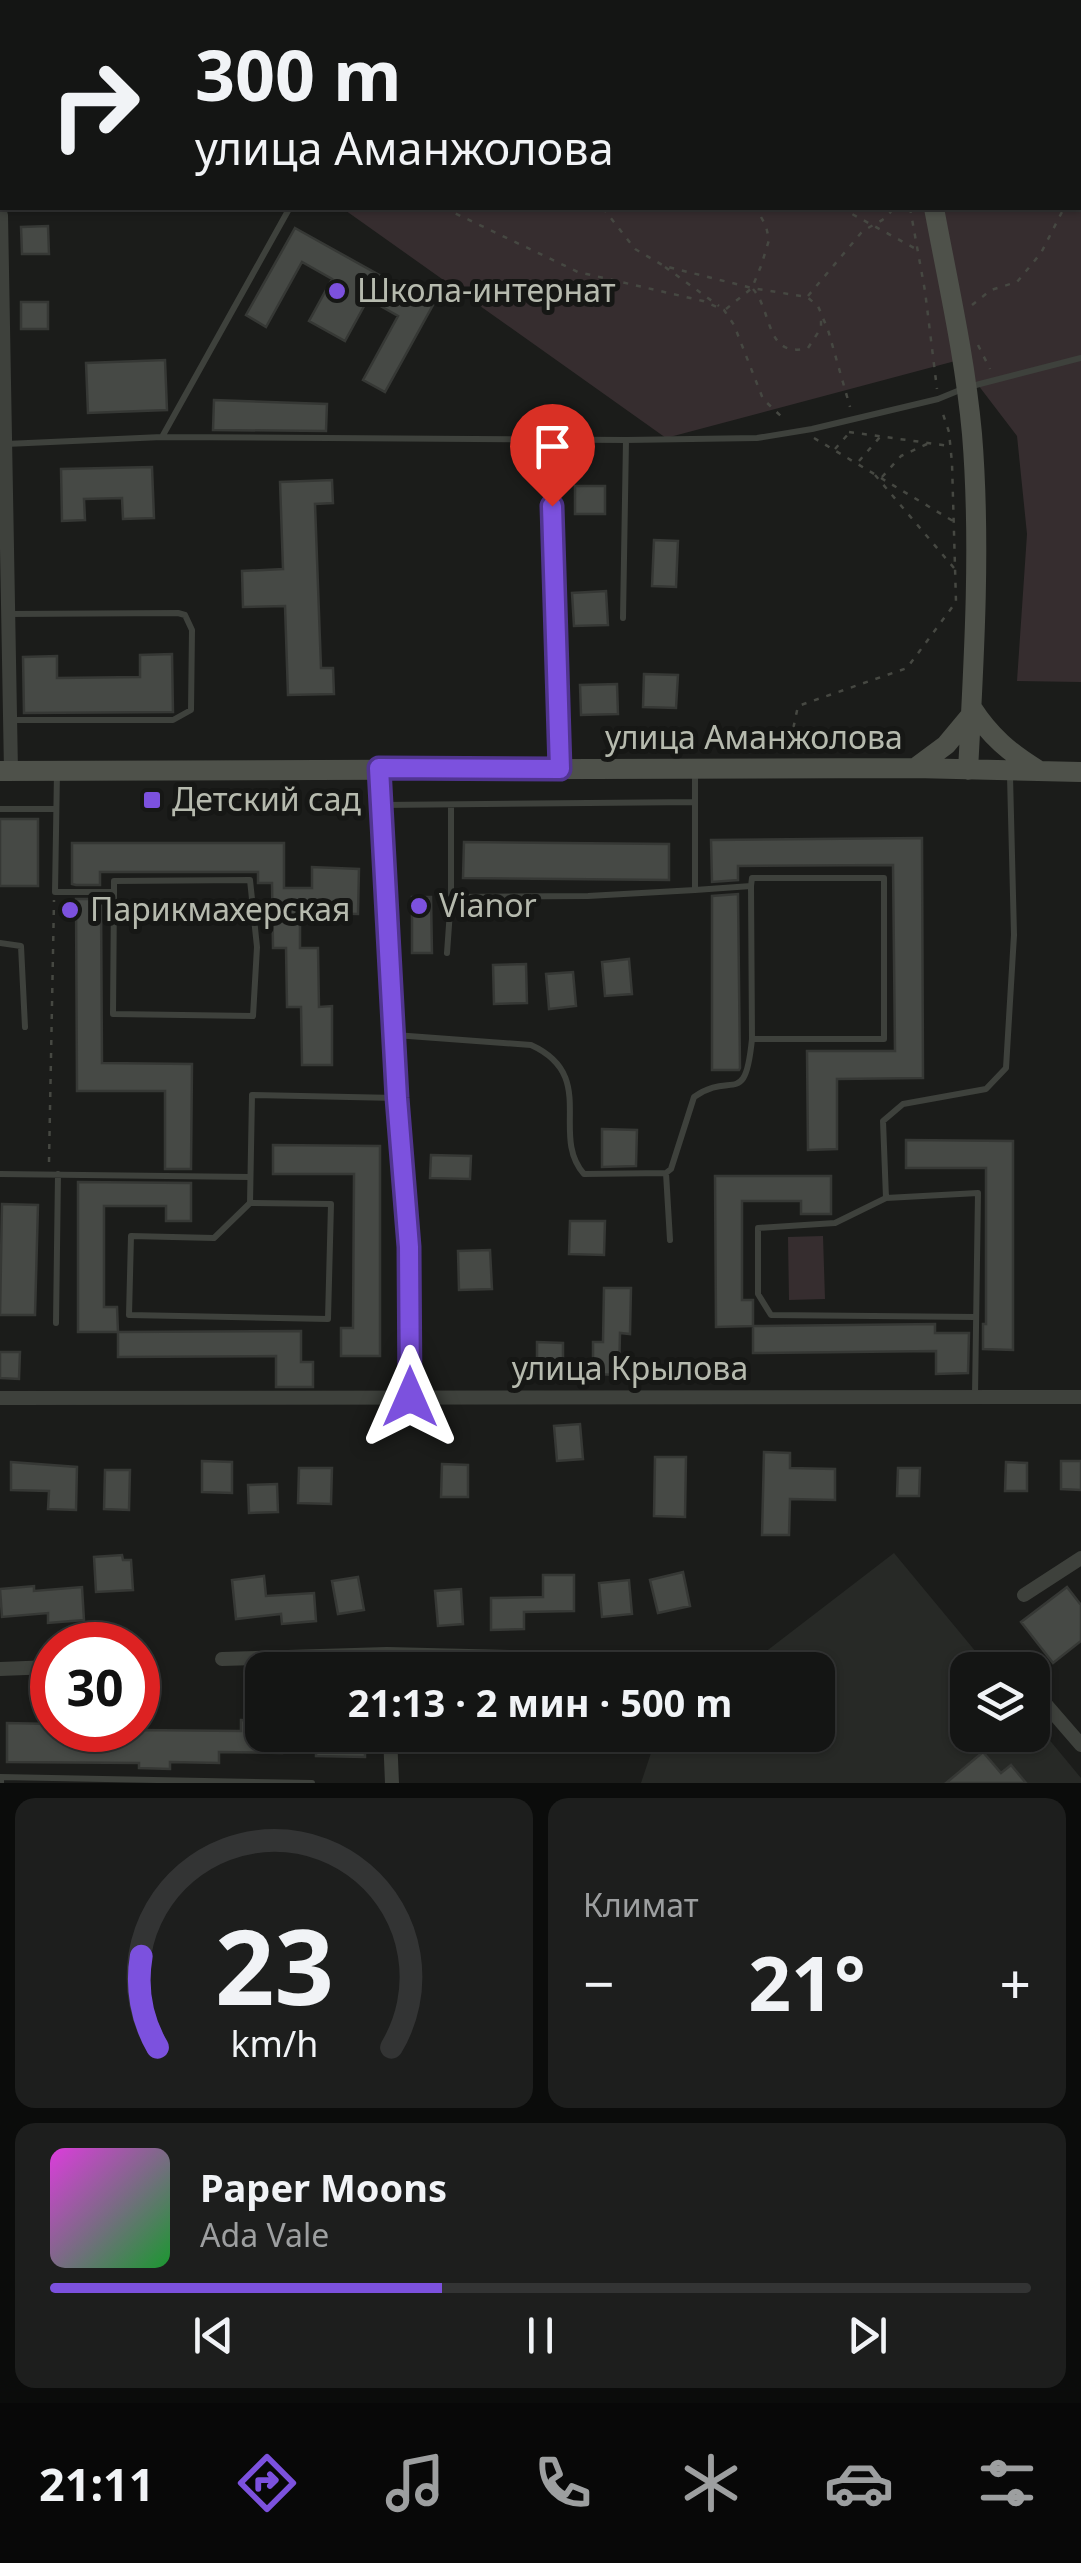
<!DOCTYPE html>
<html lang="ru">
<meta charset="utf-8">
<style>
body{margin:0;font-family:"Noto Sans",sans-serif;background:#1d1e1d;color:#f1f3f6;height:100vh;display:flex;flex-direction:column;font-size:38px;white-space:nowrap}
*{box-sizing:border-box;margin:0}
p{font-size:32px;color:#9d9fa0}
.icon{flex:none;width:55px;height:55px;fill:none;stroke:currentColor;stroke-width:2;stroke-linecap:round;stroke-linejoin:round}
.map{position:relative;height:1783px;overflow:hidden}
.drawer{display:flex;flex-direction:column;gap:15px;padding:15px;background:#0b0c0b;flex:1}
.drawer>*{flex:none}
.top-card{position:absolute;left:0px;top:0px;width:1082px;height:210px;box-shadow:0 2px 8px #0004,0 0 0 2px #333434;background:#141514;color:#f1f3f6;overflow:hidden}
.controls{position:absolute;left:950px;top:1652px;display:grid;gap:20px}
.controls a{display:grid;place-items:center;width:100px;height:100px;border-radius:20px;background:#141514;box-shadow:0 2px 8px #0004,0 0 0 2px #333434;font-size:50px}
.speed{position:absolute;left:30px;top:1622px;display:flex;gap:20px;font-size:50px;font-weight:700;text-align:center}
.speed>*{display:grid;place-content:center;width:130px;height:130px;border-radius:50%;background:#141514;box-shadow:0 2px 8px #0004,0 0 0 2px #333434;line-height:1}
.speed .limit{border:15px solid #d22;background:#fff;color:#111}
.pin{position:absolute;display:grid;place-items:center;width:85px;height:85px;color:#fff;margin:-102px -42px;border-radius:50% 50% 50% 0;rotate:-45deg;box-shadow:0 0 10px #0007}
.pin .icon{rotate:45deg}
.me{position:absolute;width:110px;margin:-55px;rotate:0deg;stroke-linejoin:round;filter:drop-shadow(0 0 8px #0008)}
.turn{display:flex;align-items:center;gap:35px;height:210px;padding:0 30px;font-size:45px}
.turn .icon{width:130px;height:130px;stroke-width:2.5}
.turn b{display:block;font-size:70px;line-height:85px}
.big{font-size:75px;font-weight:700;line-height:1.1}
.drawer .widget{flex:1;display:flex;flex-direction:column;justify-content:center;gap:15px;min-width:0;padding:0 35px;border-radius:20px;background:#1d1e1d}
.drawer .dial{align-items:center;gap:0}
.dial svg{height:260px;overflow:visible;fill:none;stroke:#333434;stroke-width:7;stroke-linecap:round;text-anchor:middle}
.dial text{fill:#f1f3f6;stroke:none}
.song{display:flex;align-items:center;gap:30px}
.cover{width:120px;height:120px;border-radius:15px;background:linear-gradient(135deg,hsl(300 70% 55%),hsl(130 70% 35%))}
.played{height:10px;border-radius:5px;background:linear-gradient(90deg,#7c51de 40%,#333434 40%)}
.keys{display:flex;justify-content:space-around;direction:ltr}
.heat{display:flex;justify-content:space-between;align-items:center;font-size:55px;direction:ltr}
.drawer .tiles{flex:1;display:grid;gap:15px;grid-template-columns:1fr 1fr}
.widget:last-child{grid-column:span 2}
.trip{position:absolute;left:245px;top:1652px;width:590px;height:100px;border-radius:20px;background:#141514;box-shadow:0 2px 8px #0004,0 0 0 2px #333434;font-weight:700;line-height:100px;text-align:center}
.menu{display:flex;height:160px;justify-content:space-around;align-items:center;background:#080808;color:#9d9fa0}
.menu .icon{width:70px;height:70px}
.menu .on{color:#7c51de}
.menu b{font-size:45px;color:#f1f3f6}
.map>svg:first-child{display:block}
.built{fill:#272926}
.green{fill:#362d2f}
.building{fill:#464945;stroke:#363835;stroke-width:2.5}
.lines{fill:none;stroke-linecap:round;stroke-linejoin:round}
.path{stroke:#464842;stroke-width:2.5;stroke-dasharray:5 8;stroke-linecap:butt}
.lane{stroke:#3e413c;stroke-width:6}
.street{stroke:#3e413c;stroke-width:14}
.secondary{stroke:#4e514a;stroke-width:20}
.rail{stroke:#595c55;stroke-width:4;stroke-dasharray:12 10;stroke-linecap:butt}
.route-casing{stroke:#513590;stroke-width:25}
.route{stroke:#7c51de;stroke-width:18}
.poi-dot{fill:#7c51de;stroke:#161715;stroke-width:4}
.labels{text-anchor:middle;stroke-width:10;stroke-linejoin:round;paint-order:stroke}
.poi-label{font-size:32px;fill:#b6baae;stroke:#161715;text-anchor:start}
.street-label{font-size:32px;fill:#b6baae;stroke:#161715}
</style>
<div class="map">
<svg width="1081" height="1783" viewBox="0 0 1081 1783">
<rect width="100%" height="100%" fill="#1b1c1a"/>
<path class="built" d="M894 1553 991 1670H968V1735H1032L1033 1720 1081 1778V1783H641L657 1735H818V1670H742Z"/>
<path class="green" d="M0 0H1081V682L1017 681 1027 534 1017 436 959 360 666 438 342 208H1080V2H2V14Z
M823 1236 825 1299 789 1300 788 1237Z"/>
<path class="building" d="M48 226 49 254H22L21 227Z
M295 228 433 305 385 392 363 380 398 316 368 299 345 341 309 321 332 279 302 262 266 327 246 315Z
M21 302H48V329H21Z
M165 360 167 410 88 413 86 363Z
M214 400 327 404 326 431 213 430Z
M152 467 154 518 123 519 122 498 84 499 85 520 62 521 61 469Z
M332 480 333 503 315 504 321 668H333L334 694 288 695 285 606 243 607 242 571 283 569 280 482Z
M575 486H605V514H575Z
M654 540 678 541 676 587 652 586Z
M606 591 608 625 574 626 572 593Z
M172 654 173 712 24 713 23 657 57 656V678L140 677V655Z
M644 674 678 675 676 708 643 707Z
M617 684 618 714 581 715 580 685Z
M0 819H38V886H0Z
M922 838 923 1078 837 1079V1149L808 1150 807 1051H895L893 865 738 866V880L712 882 711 840Z
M464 842 669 844V880L463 878Z
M72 843H284V888H312V867L359 869 358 914 300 913V948H318L319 1007 332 1006V1065H302L301 1007H287L286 948H273L272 883H258V872H100V885H76L72 884Z
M738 894 740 1068 739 1070H712V896Z
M412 897H431L432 953H412Z
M76 899H101L102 1063 192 1064 191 1169H165V1091H77Z
M629 959 632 994 605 996 602 962Z
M526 964 527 1003 494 1004 493 965Z
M573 972 576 1006 549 1009 546 974Z
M602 1129 637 1130 636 1166 602 1167Z
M906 1140 1013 1141V1350L983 1349V1324H986V1168H906Z
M273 1145 380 1146V1356H341V1328H353L354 1174H273Z
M431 1155 471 1156 470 1179 430 1178Z
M715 1176H831V1214H801V1201H742V1300H753V1326L716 1327Z
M78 1182 191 1183V1221H166V1206H104V1307H117L118 1332H78Z
M2 1204 38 1205 35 1315H0Z
M570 1221H605L604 1255 569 1254Z
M490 1250 492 1289 459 1290 458 1251Z
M604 1288H631L630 1334 620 1333 619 1375 593 1374V1342H603Z
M935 1324V1333H969L968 1373 936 1374V1351L753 1353V1326Z
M301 1331V1362H313V1387H276V1356L118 1357V1332Z
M537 1342 563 1343V1375H537Z
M0 1352H20L19 1379 0 1378Z
M580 1424 583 1459 557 1461 554 1426Z
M764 1452 790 1453V1468L835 1469V1500L790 1499 789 1535H762Z
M655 1457H686L685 1517 654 1516Z
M202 1461 232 1462V1493L202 1492Z
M1061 1461H1081V1490L1061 1489Z
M11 1462 77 1467 76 1510 48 1509 49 1491 11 1490Z
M1006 1462 1027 1463V1491H1005Z
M442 1464 468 1465V1497H441Z
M299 1468H332L331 1504 298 1503Z
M898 1468H920L919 1496H897Z
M105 1470H130L129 1510 104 1509Z
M277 1484 278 1512 249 1513 248 1485Z
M122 1555 123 1560H131L133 1590 96 1592 94 1557Z
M683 1572 690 1606 658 1613 650 1580Z
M543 1575H574V1611L524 1612V1629L491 1630V1598L543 1597Z
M264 1576 266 1596 314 1593 316 1621 282 1624 281 1614 236 1619 232 1580Z
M358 1577 364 1610 338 1614 332 1581Z
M629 1580 632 1614 602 1617 599 1583Z
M34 1586V1591L82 1587 84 1620 48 1623V1613L2 1617 0 1589Z
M1067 1587 1081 1605V1641L1053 1663 1021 1622Z
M461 1589 463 1624 438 1626 435 1591Z
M241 1720 262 1721V1735H282V1753L219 1752V1763L170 1762V1769L139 1768V1763L7 1762V1723L52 1724V1730L62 1732 139 1734V1730L241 1731Z
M316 1735H365V1757L316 1756Z
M983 1752 1001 1773 1011 1765 1026 1783H946Z"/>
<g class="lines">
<path class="path" d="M86 0 89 2
M169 0 172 2
M459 0 464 2
M870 0V2
M994 0 996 2
M354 2V0
M610 2 611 0
M939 2V0
M1080 68H1081
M1080 172 1081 170
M1080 206H1081
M444 208 578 272 703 301 724 310 734 325 763 399 786 421
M603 208 635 249 664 266 752 288 807 297 818 306 828 330 850 407
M841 208 916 249
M910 208 925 291 937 389
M665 267 719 306
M753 289C773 312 765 359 808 348L821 328V314
M808 296 861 233C873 223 886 222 893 208
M972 305 991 290 1017 282 1041 253 1064 208
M726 309 752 288 761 266 769 240 766 226 756 208
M978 345 990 369
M849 432 950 446
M814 438 953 521
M835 449 849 433
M859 461 880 437
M875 475 954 568
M882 477 901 456 927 444
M788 753 798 706 907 668 956 602 952 463 949 432 942 411
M49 1162 54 900"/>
<path class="lane" d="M972 386 1081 358
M162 437 626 440
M6 444 162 437 289 209
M9 614 178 613 185 615 192 630 191 710 173 720H10
M623 618 626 440 757 438 812 429 938 399 960 390
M57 772 55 892H114V881L250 880 257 947 253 1016 113 1014 114 892
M695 773V890L751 886 752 878H884V1039H752L751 886
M381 805 695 802
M0 809H55
M451 897 588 896 695 890
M0 943 21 946 25 1027
M447 953 451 897V805
M395 1035 531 1045C599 1076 549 1134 584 1174L666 1173 671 1169 694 1097C733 1070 745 1109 752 1039
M666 1173 670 1240
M0 1174 250 1177
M886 1198 835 1223 758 1228V1294L771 1315 975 1317
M250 1203 331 1204 328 1319 129 1315 131 1236 214 1238 250 1203 252 1095 397 1098
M56 1323 58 1174
M975 1395 978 1193 886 1198 883 1121 903 1104 986 1089 1006 1068 1014 935 1010 776
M1 1783V1777L312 1783"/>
<path class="street" d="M0 143 1 121
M1 215 11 771
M551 468 560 769
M379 768C391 977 409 1187 410 1397
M0 1398 1081 1397
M1024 1595 1081 1558
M222 1659 387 1654 635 1660
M0 1669 52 1667
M1036 1693 1081 1745
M390 1735 392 1783"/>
<path class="secondary" d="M896 0V2
M934 208C948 283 965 357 972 434 981 543 974 661 968 770
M972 708C990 736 1010 753 1038 770
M915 768 946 745 971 715
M0 771 915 768 1081 772"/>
<path class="rail" d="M1024 0 1025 2
M1080 57H1081"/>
</g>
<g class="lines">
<defs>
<path id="route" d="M410 1397 409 1247 397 1098 379 768 560 769 552 506"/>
</defs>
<use href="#route" class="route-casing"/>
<use href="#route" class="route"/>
</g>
<g class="poi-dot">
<circle cx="337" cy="291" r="10"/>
<rect x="142" y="790" width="20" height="20" rx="5"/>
<circle cx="419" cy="906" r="10"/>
<circle cx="70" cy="910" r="10"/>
</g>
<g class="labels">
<g class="poi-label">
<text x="357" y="302">Школа-интернат</text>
<text x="172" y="811">Детский сад</text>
<text x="439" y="917">Vianor</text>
<text x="90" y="921">Парикмахерская</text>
</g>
<g class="street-label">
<text x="754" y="749">улица Аманжолова</text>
<text x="630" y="1380">улица Крылова</text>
</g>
</g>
</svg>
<div class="controls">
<a><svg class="icon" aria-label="layers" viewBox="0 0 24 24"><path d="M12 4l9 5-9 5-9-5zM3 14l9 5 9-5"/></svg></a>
</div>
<div class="speed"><div class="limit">30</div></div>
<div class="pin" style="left:552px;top:506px;background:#d93025"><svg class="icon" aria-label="arrive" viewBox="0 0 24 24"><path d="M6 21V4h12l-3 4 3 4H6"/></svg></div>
<svg class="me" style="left:410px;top:1397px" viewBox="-20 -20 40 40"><path d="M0-17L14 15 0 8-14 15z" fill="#7c51de" stroke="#fff" stroke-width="4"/></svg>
<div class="trip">21:13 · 2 мин · 500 m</div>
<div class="top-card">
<div class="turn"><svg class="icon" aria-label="right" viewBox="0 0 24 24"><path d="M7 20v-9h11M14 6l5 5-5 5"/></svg><div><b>300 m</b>улица Аманжолова</div></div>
</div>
</div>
<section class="drawer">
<div class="tiles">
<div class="widget dial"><svg viewBox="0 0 100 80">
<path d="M14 69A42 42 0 1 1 86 69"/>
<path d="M14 69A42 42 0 0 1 9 41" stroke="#7c51de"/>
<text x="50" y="56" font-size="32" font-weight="700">23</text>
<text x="50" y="72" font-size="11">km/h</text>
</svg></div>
<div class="widget"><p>Климат</p>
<div class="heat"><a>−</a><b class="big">21°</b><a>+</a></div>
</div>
<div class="widget">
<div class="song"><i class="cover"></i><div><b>Paper Moons</b><p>Ada Vale</p></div></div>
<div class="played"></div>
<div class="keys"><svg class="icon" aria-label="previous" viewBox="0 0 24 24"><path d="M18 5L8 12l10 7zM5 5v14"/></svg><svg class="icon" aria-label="pause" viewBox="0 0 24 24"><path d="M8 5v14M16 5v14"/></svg><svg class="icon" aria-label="next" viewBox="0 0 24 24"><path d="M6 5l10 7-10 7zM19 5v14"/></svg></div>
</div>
</div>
</section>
<nav class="menu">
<b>21:11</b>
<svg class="icon on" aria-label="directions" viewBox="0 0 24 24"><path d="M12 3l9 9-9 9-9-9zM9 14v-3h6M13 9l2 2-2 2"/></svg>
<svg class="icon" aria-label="music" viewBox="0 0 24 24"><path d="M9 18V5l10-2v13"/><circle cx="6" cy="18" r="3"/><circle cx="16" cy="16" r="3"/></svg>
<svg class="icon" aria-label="phone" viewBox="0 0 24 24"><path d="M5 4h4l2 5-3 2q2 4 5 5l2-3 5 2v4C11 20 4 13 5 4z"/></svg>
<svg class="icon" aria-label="climate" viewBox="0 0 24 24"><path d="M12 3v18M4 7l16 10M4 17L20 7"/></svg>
<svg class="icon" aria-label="car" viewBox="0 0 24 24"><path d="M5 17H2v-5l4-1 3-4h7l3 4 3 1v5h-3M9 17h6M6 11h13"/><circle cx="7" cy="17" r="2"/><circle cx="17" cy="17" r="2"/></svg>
<svg class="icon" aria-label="filters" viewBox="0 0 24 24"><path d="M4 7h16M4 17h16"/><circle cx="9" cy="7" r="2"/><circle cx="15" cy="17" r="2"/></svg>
</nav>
